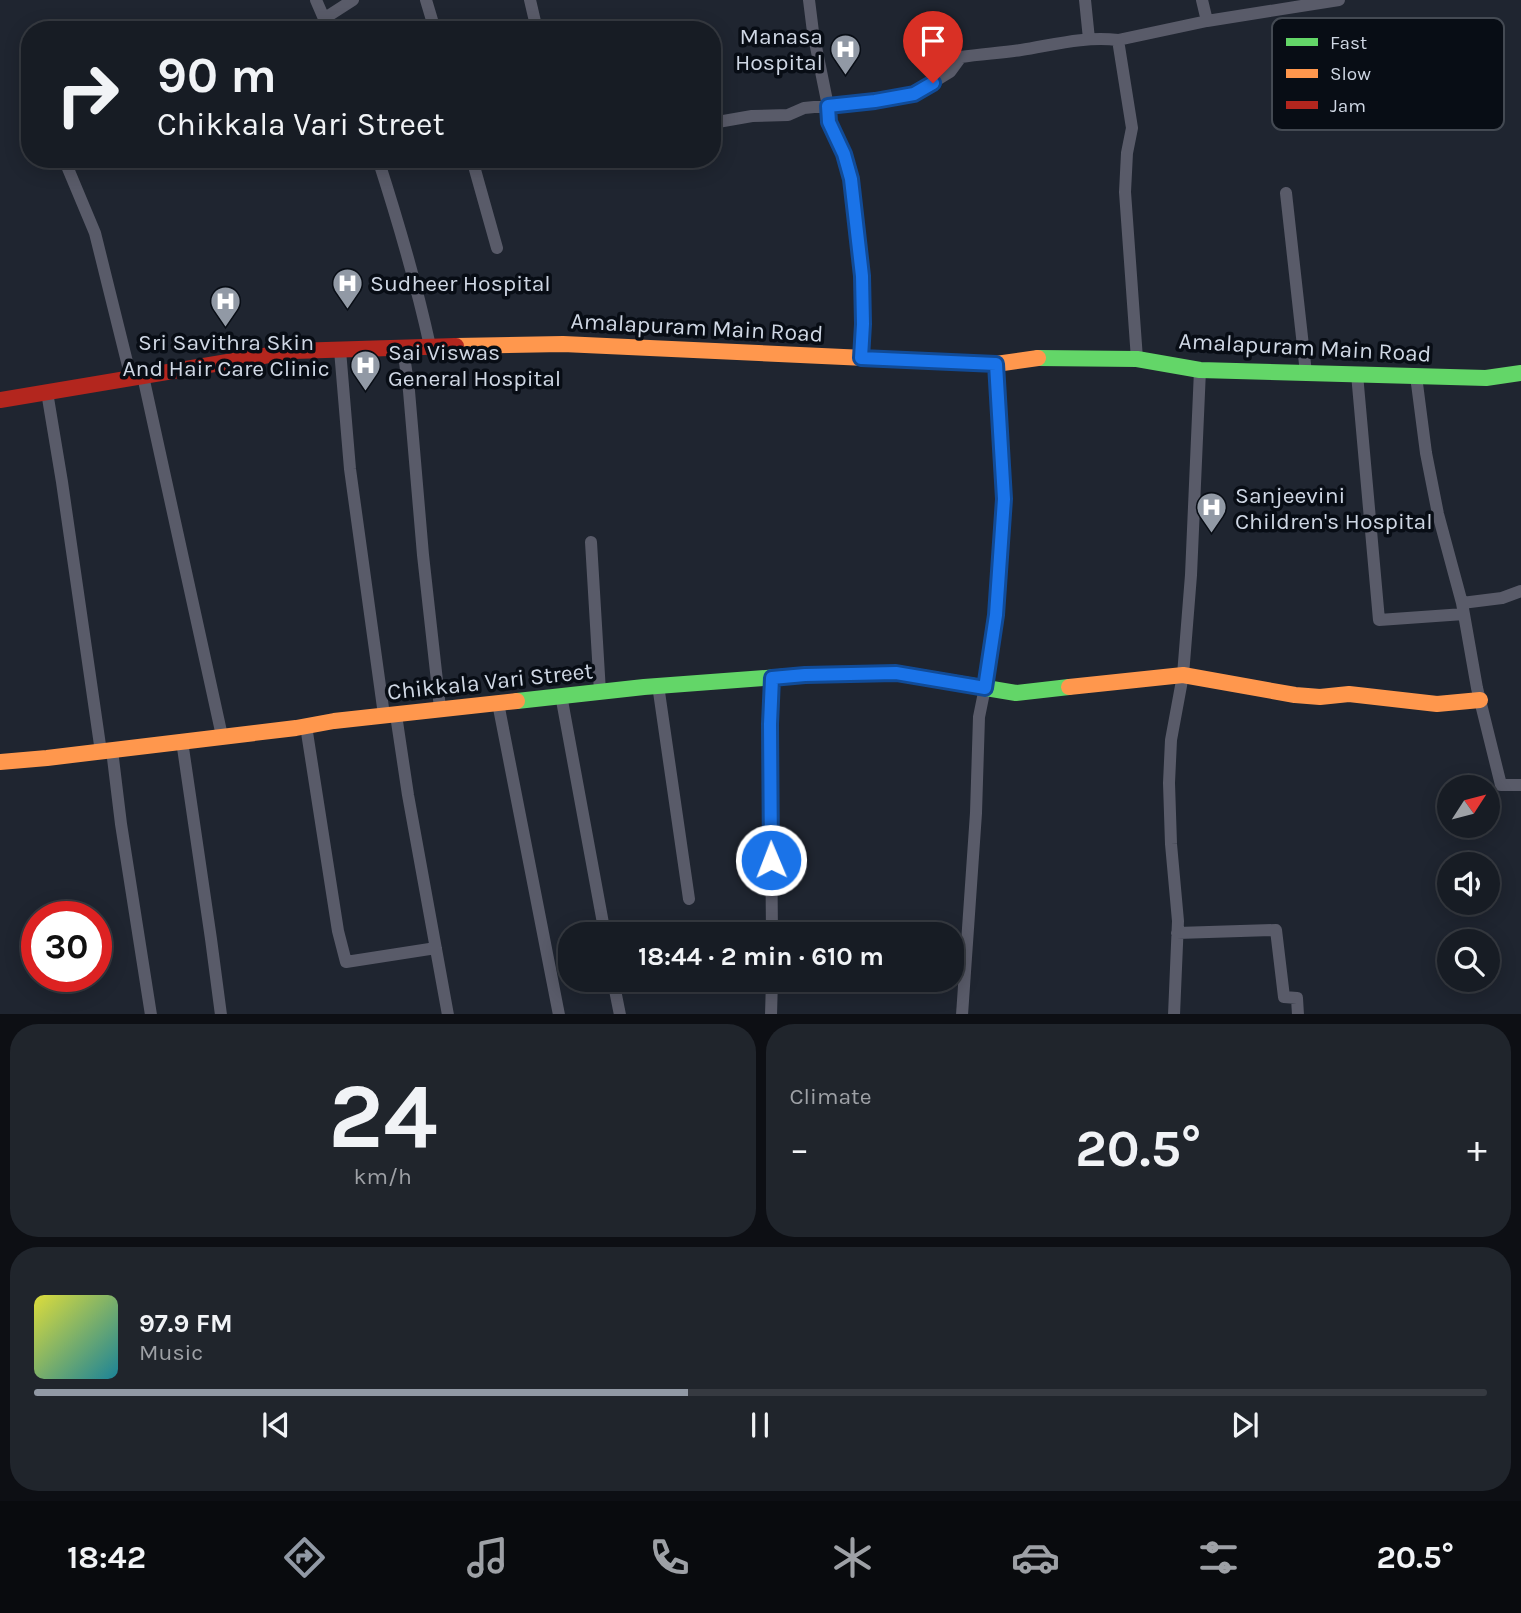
<!DOCTYPE html>
<meta charset="utf-8">
<style>
body{margin:0;font-family:Karla,sans-serif;background:#20252c;color:#f1f3f6;height:100vh;display:flex;flex-direction:column;font-size:26px;white-space:nowrap}
*{box-sizing:border-box;margin:0}
p{font-size:23px;color:#9ea1a6}
.icon{flex:none;width:38px;height:38px;fill:none;stroke:currentColor;stroke-width:2;stroke-linecap:round;stroke-linejoin:round}
.map{position:relative;height:1014px;overflow:hidden}
.side{display:flex;flex-direction:column;gap:10px;padding:10px;background:#0d0f14;flex:1}
.side>*{flex:none}
.banner{position:absolute;left:21px;top:21px;width:700px;height:147px;border-radius:28px;box-shadow:0 4px 18px #0003,0 0 0 2px #363a41;background:#171c24;color:#f1f3f6;overflow:hidden}
.needle{width:46px;rotate:54deg}
.tools{position:absolute;left:1437px;top:775px;display:grid;gap:14px}
.tools a{display:grid;place-items:center;width:63px;height:63px;border-radius:50%;background:#171c24;box-shadow:0 4px 18px #0003,0 0 0 2px #363a41;font-size:35px}
.speed{position:absolute;left:21px;top:901px;display:flex;gap:14px;font-size:35px;font-weight:700;text-align:center}
.speed>*{display:grid;place-content:center;width:91px;height:91px;border-radius:50%;background:#171c24;box-shadow:0 4px 18px #0003,0 0 0 2px #363a41;line-height:1}
.speed .limit{border:10px solid #d22;background:#fff;color:#111}
.pin{position:absolute;display:grid;place-items:center;width:60px;height:60px;color:#fff;margin:-72px -30px;border-radius:50% 50% 50% 0;rotate:-45deg;box-shadow:0 0 7px #0007}
.pin .icon{rotate:45deg}
.me{position:absolute;width:77px;margin:-38px;rotate:359deg;stroke-linejoin:round;filter:drop-shadow(0 0 5px #0008)}
.turn{display:flex;align-items:center;gap:24px;height:147px;padding:0 21px;font-size:32px}
.turn .icon{width:91px;height:91px;stroke-width:2.5}
.turn b{display:block;font-size:49px;line-height:60px}
.big{font-size:52px;font-weight:700;line-height:1.1}
.side .widget{flex:1;display:flex;flex-direction:column;justify-content:center;gap:10px;min-width:0;padding:0 24px;border-radius:28px;background:#20252c}
.side .dial{align-items:center;gap:0}
.dial b{font-size:91px;line-height:1}
.song{display:flex;align-items:center;gap:21px}
.cover{width:84px;height:84px;border-radius:10px;background:linear-gradient(135deg,hsl(60 70% 55%),hsl(190 70% 35%))}
.played{height:7px;border-radius:4px;background:linear-gradient(90deg,#9199a5 45%,#363a41 45%)}
.keys{display:flex;justify-content:space-around;direction:ltr}
.heat{display:flex;justify-content:space-between;align-items:center;font-size:38px;direction:ltr}
.side .tiles{flex:1;display:grid;gap:10px;grid-template-columns:1fr 1fr}
.widget:last-child{grid-column:span 2}
.trip{position:absolute;left:558px;top:922px;width:406px;height:70px;border-radius:28px;background:#171c24;box-shadow:0 4px 18px #0003,0 0 0 2px #363a41;font-weight:700;line-height:70px;text-align:center}
.dock{display:flex;height:112px;justify-content:space-around;align-items:center;background:#090b0e;color:#9ea1a6}
.dock .icon{width:49px;height:49px}
.dock .active{color:#9199a5}
.dock b{font-size:32px;color:#f1f3f6}
.map>svg:first-child{display:block}
.lines{fill:none;stroke-linecap:round;stroke-linejoin:round}
.street{stroke:#595b69;stroke-width:12}
.fast{stroke:#63d668;stroke-width:16}
.slow{stroke:#ff974d;stroke-width:16}
.jam{stroke:#b3261e;stroke-width:16}
.route-casing{stroke:#114b97;stroke-width:18}
.route{stroke:#1a73e8;stroke-width:12}
.labels{text-anchor:middle;stroke-width:7;stroke-linejoin:round;paint-order:stroke}
.poi-label{font-size:23px;fill:#cfd7e4;stroke:#080d15;text-anchor:start}
.street-label{font-size:23px;fill:#cfd7e4;stroke:#080d15}
.key{fill:#080d15;stroke:#444a53;stroke-width:2}
.key-label{font-size:19px;fill:#cfd7e4}
</style>
<div class="map">
<svg width="1521" height="1015" viewBox="0 0 1521 1015">
<rect width="100%" height="100%" fill="#1f2530"/>
<g class="lines">
<path class="street" d="M316 0 329 30
M426 0 435 30
M530 0 537 30
M809 0 813 32 828 106 829 122 844 154 851 179 861 261 863 291 861 358
M1085 0 1089 39
M1202 0 1207 21
M325 18 353 0
M712 123 752 116 788 115 804 108 875 101 914 94 950 72 961 57C981 54 1001 53 1021 50 1053 45 1084 36 1118 40
M64 159 95 233 131 378
M378 159C398 221 416 282 430 346
M472 159 497 248
M1286 193 1306 373
M403 348 409 391 423 555 440 708
M340 350 350 469 384 715
M1137 359 1125 192 1127 153 1132 128 1118 40 1207 21 1339 0
M1357 374 1379 620 1464 614
M143 376 222 736
M1416 376 1426 453 1438 514 1462 603 1477 688 1501 785H1521
M47 392 62 482 101 752
M591 542 600 692
M1462 603 1502 598 1521 591
M658 685 689 899
M561 695 605 934
M498 703 559 1015
M396 715 408 795 448 1015
M306 726 338 931 346 962 436 948
M182 741 211 939 221 1015
M112 750 121 824 151 1015
M1177 933 1276 930 1284 997 1297 998 1298 1015
M772 934 770 724 772 678
M613 980 620 1015
M771 1015 772 980
M962 1015 976 813 979 717 990 663 996 615 1004 498 996 364
M1174 1015 1178 921 1171 844 1169 783 1171 740 1183 675 1191 575 1200 370"/>
<path class="fast" d="M1038 358 1137 359 1200 370 1486 378 1521 373
M517 701 644 687 805 675 896 673 1016 693 1069 687"/>
<path class="slow" d="M456 346 563 344 996 364 1038 358
M1069 687 1183 675 1295 695 1320 697 1349 694 1437 704 1480 700
M0 762 47 758 296 728 334 721 517 701"/>
<path class="jam" d="M0 400 293 351 456 346"/>
</g>
<g class="lines">
<defs>
<path id="route" d="M771 860 770 724 772 678 805 675 896 673 985 688 996 615 1004 499 996 364 861 358 863 324 862 276 851 179 844 154 829 122 828 106 875 101 914 94 933 83"/>
</defs>
<use href="#route" class="route-casing"/>
<use href="#route" class="route"/>
</g>
<defs>
<symbol id="hospital-pin" viewBox="-11 -11 22 30"><path d="M0 17L-7.5 6A9.5 9.5 0 1 1 7.5 6Z" fill="#9199a5" stroke="#080d15"/><path d="M-5-5h3v3.5h4V-5h3V5h-3V1.5h-4V5h-3Z" fill="#fff"/></symbol>
</defs>
<g fill-rule="evenodd">
<use href="#hospital-pin" x="828" y="32" width="35" height="47"/>
<use href="#hospital-pin" x="330" y="266" width="35" height="47"/>
<use href="#hospital-pin" x="208" y="284" width="35" height="47"/>
<use href="#hospital-pin" x="348" y="348" width="35" height="47"/>
<use href="#hospital-pin" x="1194" y="490" width="35" height="47"/>
</g>
<g class="labels">
<g class="poi-label">
<text x="823" y="44" text-anchor="end">Manasa<tspan x="823" dy="26">Hospital</tspan></text>
<text x="370" y="291">Sudheer Hospital</text>
<text x="226" y="350" text-anchor="middle">Sri Savithra Skin<tspan x="226" dy="26">And Hair Care Clinic</tspan></text>
<text x="388" y="360">Sai Viswas<tspan x="388" dy="26">General Hospital</tspan></text>
<text x="1235" y="503">Sanjeevini<tspan x="1235" dy="26">Children's Hospital</tspan></text>
</g>
<g class="street-label">
<text transform="translate(697 327) rotate(3)" y="8">Amalapuram Main Road</text>
<text transform="translate(1305 347) rotate(3)" y="8">Amalapuram Main Road</text>
<text transform="translate(490 681) rotate(-6)" y="8">Chikkala Vari Street</text>
</g>
</g>
<rect x="1272" y="18" width="232" height="112" rx="10" class="key"/>
<rect x="1286" y="38" width="32" height="8" fill="#63d668"/>
<rect x="1286" y="69" width="32" height="9" fill="#ff974d"/>
<rect x="1286" y="101" width="32" height="8" fill="#b3261e"/>
<g class="key-label">
<text x="1330" y="49">Fast</text>
<text x="1330" y="80">Slow</text>
<text x="1330" y="112">Jam</text>
</g>
</svg>
<div class="tools">
<a><svg class="needle" viewBox="-14 -14 28 28"><path d="M0-13l5 13h-10z" fill="#e53935"/><path d="M0 13l5-13h-10z" fill="#9ea1a6"/></svg></a>
<a><svg class="icon" aria-label="sound" viewBox="0 0 24 24"><path d="M4 9h4l5-4v14l-5-4H4zM17 9q2 3 0 6"/></svg></a>
<a><svg class="icon" aria-label="search" viewBox="0 0 24 24"><circle cx="10" cy="10" r="6"/><path d="M15 15l6 6"/></svg></a>
</div>
<div class="speed"><div class="limit">30</div></div>
<div class="pin" style="left:933px;top:83px;background:#d93025"><svg class="icon" aria-label="arrive" viewBox="0 0 24 24"><path d="M6 21V4h12l-3 4 3 4H6"/></svg></div>
<svg class="me" style="left:771px;top:860px" viewBox="-20 -20 40 40"><circle r="17" fill="#1a73e8" stroke="#fff" stroke-width="3"/><path d="M0-11L8 9 0 5-8 9z" fill="#fff"/></svg>
<div class="trip">18:44 · 2 min · 610 m</div>
<div class="banner">
<div class="turn"><svg class="icon" aria-label="right" viewBox="0 0 24 24"><path d="M7 20v-9h11M14 6l5 5-5 5"/></svg><div><b>90 m</b>Chikkala Vari Street</div></div>
</div>
</div>
<section class="side">
<div class="tiles">
<div class="widget dial"><b>24</b><p>km/h</p></div>
<div class="widget"><p>Climate</p>
<div class="heat"><a>−</a><b class="big">20.5°</b><a>+</a></div>
</div>
<div class="widget">
<div class="song"><i class="cover"></i><div><b>97.9 FM</b><p>Music</p></div></div>
<div class="played"></div>
<div class="keys"><svg class="icon" aria-label="previous" viewBox="0 0 24 24"><path d="M18 5L8 12l10 7zM5 5v14"/></svg><svg class="icon" aria-label="pause" viewBox="0 0 24 24"><path d="M8 5v14M16 5v14"/></svg><svg class="icon" aria-label="next" viewBox="0 0 24 24"><path d="M6 5l10 7-10 7zM19 5v14"/></svg></div>
</div>
</div>
</section>
<nav class="dock">
<b>18:42</b>
<svg class="icon active" aria-label="directions" viewBox="0 0 24 24"><path d="M12 3l9 9-9 9-9-9zM9 14v-3h6M13 9l2 2-2 2"/></svg>
<svg class="icon" aria-label="music" viewBox="0 0 24 24"><path d="M9 18V5l10-2v13"/><circle cx="6" cy="18" r="3"/><circle cx="16" cy="16" r="3"/></svg>
<svg class="icon" aria-label="phone" viewBox="0 0 24 24"><path d="M5 4h4l2 5-3 2q2 4 5 5l2-3 5 2v4C11 20 4 13 5 4z"/></svg>
<svg class="icon" aria-label="climate" viewBox="0 0 24 24"><path d="M12 3v18M4 7l16 10M4 17L20 7"/></svg>
<svg class="icon" aria-label="car" viewBox="0 0 24 24"><path d="M5 17H2v-5l4-1 3-4h7l3 4 3 1v5h-3M9 17h6M6 11h13"/><circle cx="7" cy="17" r="2"/><circle cx="17" cy="17" r="2"/></svg>
<svg class="icon" aria-label="filters" viewBox="0 0 24 24"><path d="M4 7h16M4 17h16"/><circle cx="9" cy="7" r="2"/><circle cx="15" cy="17" r="2"/></svg>
<b>20.5°</b>
</nav>
